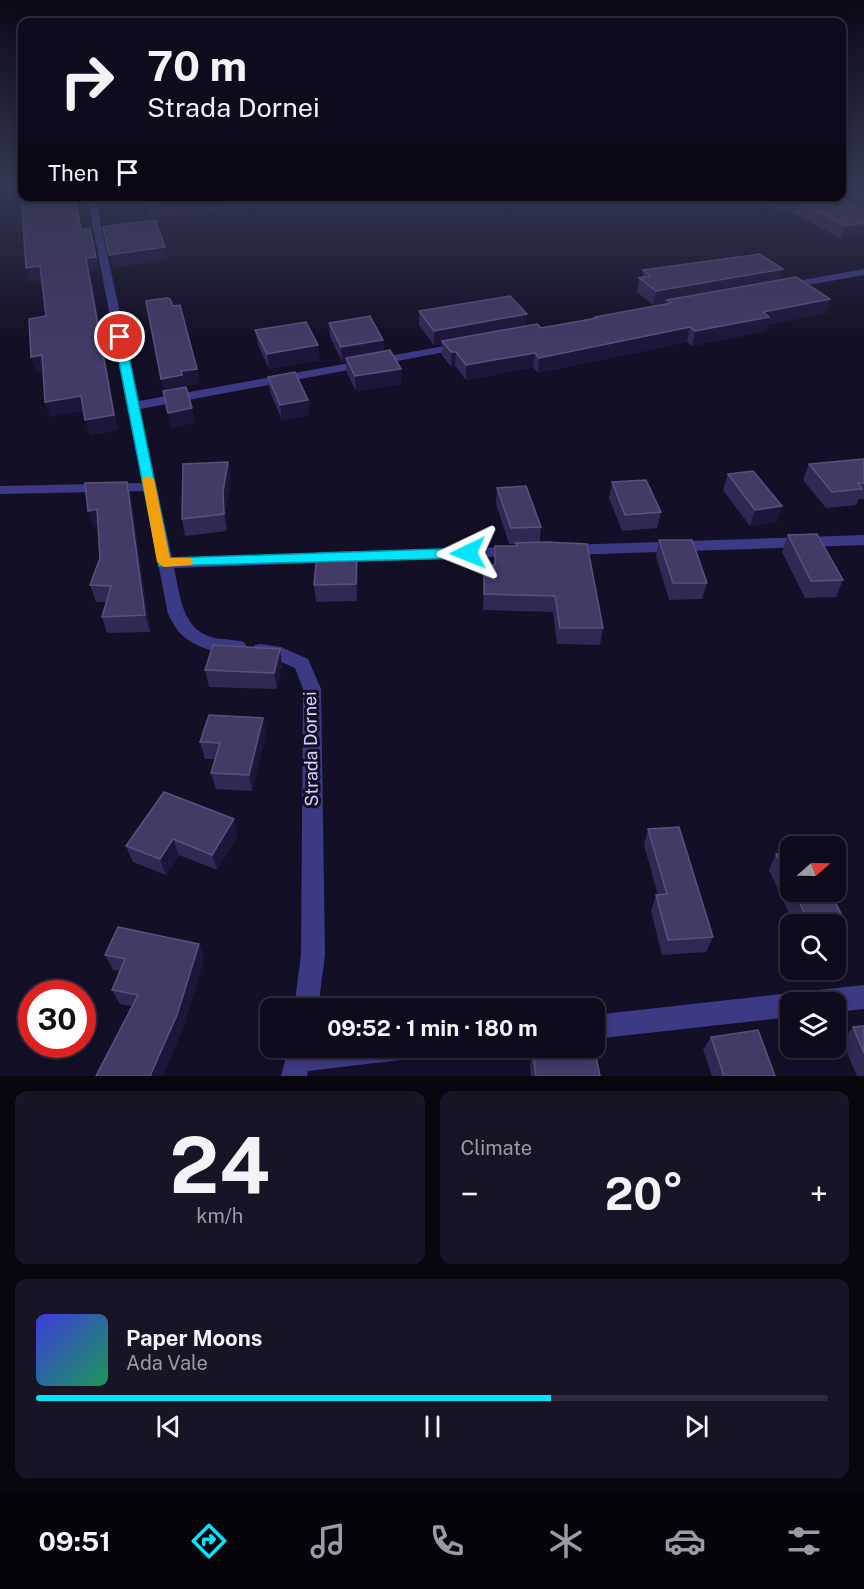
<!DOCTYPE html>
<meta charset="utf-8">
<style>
body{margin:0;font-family:"Public Sans",sans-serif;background:#171425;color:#f1f3f6;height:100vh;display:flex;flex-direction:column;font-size:22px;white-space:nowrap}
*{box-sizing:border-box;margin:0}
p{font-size:20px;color:#9b9ba3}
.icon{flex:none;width:33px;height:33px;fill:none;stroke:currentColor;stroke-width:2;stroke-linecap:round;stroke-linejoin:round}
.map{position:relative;height:1076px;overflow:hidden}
.side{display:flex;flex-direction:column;gap:15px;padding:15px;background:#08060f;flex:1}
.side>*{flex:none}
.hud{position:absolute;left:18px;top:18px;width:828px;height:183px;border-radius:12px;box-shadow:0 3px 9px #0003,0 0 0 2px #2e2b3b;background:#0e0b1c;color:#f1f3f6;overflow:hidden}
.needle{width:39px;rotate:70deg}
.tools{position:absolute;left:780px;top:836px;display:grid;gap:12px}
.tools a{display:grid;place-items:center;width:66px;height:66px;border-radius:12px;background:#0e0b1c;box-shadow:0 3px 9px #0003,0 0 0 2px #2e2b3b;font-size:30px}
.speed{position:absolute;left:18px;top:980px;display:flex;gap:12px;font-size:30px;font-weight:700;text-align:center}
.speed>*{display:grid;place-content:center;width:78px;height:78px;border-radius:50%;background:#0e0b1c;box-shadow:0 3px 9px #0003,0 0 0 2px #2e2b3b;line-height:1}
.speed .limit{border:9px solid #d22;background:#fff;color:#111}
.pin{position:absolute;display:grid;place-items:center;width:51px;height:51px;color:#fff;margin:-26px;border:3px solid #fff;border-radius:50%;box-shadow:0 2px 6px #0007}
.me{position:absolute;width:66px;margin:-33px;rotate:268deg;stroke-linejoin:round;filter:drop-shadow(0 0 4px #0008)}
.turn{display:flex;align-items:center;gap:21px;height:126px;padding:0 30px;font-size:27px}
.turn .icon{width:78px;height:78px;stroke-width:2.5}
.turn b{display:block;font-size:42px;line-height:51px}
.then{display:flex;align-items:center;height:57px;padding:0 30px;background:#0003;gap:12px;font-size:22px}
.big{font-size:45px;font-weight:700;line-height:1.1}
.side .card{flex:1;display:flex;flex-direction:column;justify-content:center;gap:9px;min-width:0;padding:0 21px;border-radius:12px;background:#171425}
.side .dial{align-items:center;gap:0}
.dial b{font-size:78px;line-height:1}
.song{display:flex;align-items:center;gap:18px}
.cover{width:72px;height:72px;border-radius:9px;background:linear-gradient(135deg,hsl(240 70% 55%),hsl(150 70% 35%))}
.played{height:6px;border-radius:3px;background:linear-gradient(90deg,#00e5ff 65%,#2e2b3b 65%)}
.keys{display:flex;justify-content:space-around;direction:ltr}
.heat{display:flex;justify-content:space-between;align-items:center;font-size:33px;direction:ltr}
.side .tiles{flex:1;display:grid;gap:15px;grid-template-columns:1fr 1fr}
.card:last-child{grid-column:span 2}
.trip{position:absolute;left:260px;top:998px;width:345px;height:60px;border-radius:12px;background:#0e0b1c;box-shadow:0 3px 9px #0003,0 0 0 2px #2e2b3b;font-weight:700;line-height:60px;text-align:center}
.tab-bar{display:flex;height:96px;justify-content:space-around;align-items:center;background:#06040b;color:#9b9ba3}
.tab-bar .icon{width:42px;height:42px}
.tab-bar .selected{color:#00e5ff}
.tab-bar b{font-size:27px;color:#f1f3f6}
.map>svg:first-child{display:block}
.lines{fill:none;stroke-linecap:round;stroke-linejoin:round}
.minor{fill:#3d3a85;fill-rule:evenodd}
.wall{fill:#312854}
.shaded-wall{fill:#1d163a}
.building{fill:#433a66;stroke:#5a527e;stroke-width:1.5}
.route{fill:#00e5ff;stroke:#0095a6;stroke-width:1.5}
.slow{fill:#f59e0b}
.labels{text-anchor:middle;stroke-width:6;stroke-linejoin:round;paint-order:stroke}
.street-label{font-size:18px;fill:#d9d4ff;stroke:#130f26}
</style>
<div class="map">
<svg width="864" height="1076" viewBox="0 0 864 1076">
<rect width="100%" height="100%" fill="#130f26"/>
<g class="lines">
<path class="minor" d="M87 196H125L96 202 139 401 461 343 467 346 461 349 140 409 172 558 512 547 520 552 517 556 174 568C180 593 181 628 211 637 222 640 233 639 244 642L247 647 244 652C226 657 194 648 181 634 175 628 172 621 168 614L144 491 0 494V486L142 483Z
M864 269V275L786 289 781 286 786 283Z
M864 535V545L569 555 561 550 569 545Z
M261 644 281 647 308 659 321 689 325 955 318 1008H294L301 955 303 689 295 668 272 658 255 655 252 650 255 645Z
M864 985V1009L836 1012V1002H806L810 994 818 990Z
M790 993 798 997 801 1002H790V1017L594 1039V1015Z
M289 1047H421L418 1056 409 1059 308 1071 307 1076H281Z"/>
</g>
<path class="wall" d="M842 188H864V235L841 239 788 210 779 211 754 196H842Z
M143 196H275L259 199V203L150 217Z
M310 196H356V198L316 204Z
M643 270 780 280 830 299 826 313 767 325 766 331 692 346 687 342 538 373 533 367 466 380 455 366 451 367 442 355V344L434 345 419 325V311L541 328 595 318V317L667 304V303L653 305 637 292 639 278 642 277Z
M329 323 383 340 384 351 401 384 356 391 347 373 346 361 342 362 330 337Z
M255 330 320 360 269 369 258 345Z
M268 377 308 400 309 415 282 420 270 392Z
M864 459V499H859L856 505 826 508 803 480 809 464Z
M228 462 231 478 226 508 227 531 185 536 182 519Z
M728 474 782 506 776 522 750 526 723 490Z
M127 482 131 498 150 632 107 633 102 617 106 602H96L90 585 100 558 98 526 93 527Z
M612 482 661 512 657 528 622 531 609 498Z
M497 488 541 527 540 542 603 628 600 645 557 644 553 612 483 610 484 565H494L495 546H515L516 544H509L496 504Z
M788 535 843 580 836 597 805 598 782 552Z
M659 540 707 583 702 599 669 600 656 556Z
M358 568 357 601 316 602 314 585Z
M282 665 277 689 209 687 205 670Z
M263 718 266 734 252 791 216 789 211 773 215 759H205L200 742Z
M164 792 238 835 217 870 179 855 166 875 133 862 126 846Z
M648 829 713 937 706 952 662 955 651 911 656 895H658L644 845Z
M790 852V891H830L847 926 838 941H836V924H794L769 870 776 854Z
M199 944 204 959 183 1029 132 1006 120 1004 112 990 120 971 113 970 105 955Z
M864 1026V1076H857L842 1041 853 1027Z
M711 1037 775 1076H712L703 1050Z
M533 1052 600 1076H531L530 1065Z"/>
<path class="shaded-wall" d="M75 196H76L85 242 81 230Z
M212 196H275L259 199V203L150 217 147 204Z
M315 196H356V198L316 204Z
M791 197 788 210 779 211 782 199Z
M864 223V235L841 239 845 226Z
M90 228 99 270 90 272 118 430 90 436 85 420 86 258Z
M165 247 168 260 113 268 109 255Z
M40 266 44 280 30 282 26 268Z
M783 269 779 282 667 300V303L653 305 656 291Z
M830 299 826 313 767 325 766 331 692 346 695 331 763 312Z
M527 314 526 328 442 341V344L434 345V331Z
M690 327 687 342 538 373 539 358Z
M383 340 384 354 346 358V361L342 362 341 347Z
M318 345 320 360 269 369 267 354Z
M451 352H456L455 366 451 367Z
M535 353 533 367 466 380V365Z
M42 355 47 370 36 372 31 357Z
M197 369 200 384 185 386 186 390 164 394 161 379 181 371Z
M401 369V384L356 391 355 376Z
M81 396 86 411 50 417 45 402Z
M308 400 309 415 282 420 280 405Z
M192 408 195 423 171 428 168 413Z
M228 462 231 478 226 508 227 531 224 514 223 492Z
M127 482 131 498 150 632 145 615Z
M782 506 776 522 750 526 755 510Z
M97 509 102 525 93 527 88 511Z
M357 552 358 568 357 601 356 584Z
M280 649 282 665 277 689 274 673Z
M263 718 266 734 252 791 249 775Z
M234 819 238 835 217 870 212 855Z
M173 839 179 855 166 875 160 859Z
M199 944 204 959 183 1029 163 1076H150Z"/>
<path class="building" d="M842 188H864V201L842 189Z
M21 193H22V196H75L81 230 90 228 96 257 86 258 114 415 85 420 81 396 45 402 42 355 31 357 29 319 46 316 40 266 26 268Z
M145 196H212L147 204Z
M778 196H836L864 211V223L845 226 791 197 782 199Z
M155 220 165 247 109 255 103 227Z
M760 254 783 269 656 291 639 278 650 276 643 270Z
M796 277 830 299 763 312 769 317 695 331 690 327 539 358 535 353 466 365 456 352H451L442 341 537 324 541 328 597 318 595 317 671 303 667 300Z
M510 296 527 314 434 331 419 311Z
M167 298 170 299 173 306 180 305 197 369 181 371 182 375 161 379 146 301Z
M370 316 383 340 341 347 329 323Z
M306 322 318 345 267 354 255 330Z
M390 350 401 369 355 376 346 358Z
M295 372 308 400 280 405 268 377Z
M186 387 192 408 168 413 163 391Z
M864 459V483H858L862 489 832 492 809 464Z
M228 462 223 492 224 514 182 519 183 464Z
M753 471 782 506 755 510 728 474Z
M646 480 661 512 625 515 612 482Z
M127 482 145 615 102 617 111 586 90 585 100 558 97 509 88 511 85 483Z
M526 486 541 527 511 528 497 488Z
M817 534 843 580 811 581 788 535Z
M659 540H692L707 583H673Z
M547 542 587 544 603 628H560L555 596 484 594V565H495V546H517L516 543Z
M357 552 356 584 314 585 317 553Z
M213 645 280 649 274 673 205 670Z
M209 715 263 718 249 775 211 773 220 743 200 742Z
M164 792 234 819 212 855 173 839 160 859 126 846Z
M679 827 713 937 668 940 656 895 667 894 648 829Z
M790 852V884L776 854Z
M794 891H830L847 926 836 927V924H810Z
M118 927 199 944 177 1015 150 1076H96L138 995 112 990 125 959 105 955Z
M864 1026V1053L853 1027Z
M758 1030 775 1076H724L711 1037Z
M586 1047H594L600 1076H536L533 1052Z"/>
<linearGradient id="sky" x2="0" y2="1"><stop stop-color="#0a0815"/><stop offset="0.55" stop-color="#333752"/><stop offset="1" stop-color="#333752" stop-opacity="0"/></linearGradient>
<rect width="864" height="339" fill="url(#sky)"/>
<path class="route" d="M116 335 125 337 170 558 468 548 475 553 468 558 159 566 114 337Z"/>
<path class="slow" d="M148 476 154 479 170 558H191L193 562 191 565 164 567 157 562 142 479Z"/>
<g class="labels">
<g class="street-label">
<text transform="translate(311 749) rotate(-91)" y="6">Strada Dornei</text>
</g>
</g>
</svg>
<div class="tools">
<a><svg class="needle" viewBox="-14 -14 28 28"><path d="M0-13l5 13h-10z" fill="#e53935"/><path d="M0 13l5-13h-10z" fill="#9b9ba3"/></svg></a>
<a><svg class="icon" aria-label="search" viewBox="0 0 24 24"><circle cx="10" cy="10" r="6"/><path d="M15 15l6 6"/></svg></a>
<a><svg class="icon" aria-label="layers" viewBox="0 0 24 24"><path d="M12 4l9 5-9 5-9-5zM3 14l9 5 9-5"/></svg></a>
</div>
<div class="speed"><div class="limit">30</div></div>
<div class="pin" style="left:120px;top:337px;background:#d93025"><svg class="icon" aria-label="arrive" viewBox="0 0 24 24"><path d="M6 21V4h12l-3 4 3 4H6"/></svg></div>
<svg class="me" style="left:468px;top:553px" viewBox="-20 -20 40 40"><path d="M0-17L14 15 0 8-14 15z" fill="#00e5ff" stroke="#fff" stroke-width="4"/></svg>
<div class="trip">09:52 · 1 min · 180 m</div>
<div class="hud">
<div class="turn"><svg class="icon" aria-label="right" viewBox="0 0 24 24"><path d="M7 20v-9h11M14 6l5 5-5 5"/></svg><div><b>70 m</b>Strada Dornei</div></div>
<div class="then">Then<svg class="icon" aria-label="arrive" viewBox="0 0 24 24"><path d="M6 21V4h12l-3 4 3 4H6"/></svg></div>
</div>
</div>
<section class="side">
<div class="tiles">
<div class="card dial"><b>24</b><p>km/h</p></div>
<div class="card"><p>Climate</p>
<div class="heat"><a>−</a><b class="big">20°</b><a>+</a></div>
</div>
<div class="card">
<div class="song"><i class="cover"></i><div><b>Paper Moons</b><p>Ada Vale</p></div></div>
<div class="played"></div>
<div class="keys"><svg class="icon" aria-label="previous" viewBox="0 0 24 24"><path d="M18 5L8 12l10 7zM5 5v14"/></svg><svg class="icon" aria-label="pause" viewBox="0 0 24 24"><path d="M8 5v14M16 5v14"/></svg><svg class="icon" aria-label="next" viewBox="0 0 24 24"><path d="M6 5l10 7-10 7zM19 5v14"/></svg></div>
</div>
</div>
</section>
<nav class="tab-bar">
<b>09:51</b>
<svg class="icon selected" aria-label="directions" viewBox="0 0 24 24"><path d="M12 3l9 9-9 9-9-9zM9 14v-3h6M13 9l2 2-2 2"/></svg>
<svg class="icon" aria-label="music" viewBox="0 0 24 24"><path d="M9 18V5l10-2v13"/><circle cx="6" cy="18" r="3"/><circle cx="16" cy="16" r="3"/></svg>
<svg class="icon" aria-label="phone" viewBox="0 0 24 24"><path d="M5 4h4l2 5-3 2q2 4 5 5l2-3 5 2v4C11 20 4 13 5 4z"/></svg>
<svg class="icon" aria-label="climate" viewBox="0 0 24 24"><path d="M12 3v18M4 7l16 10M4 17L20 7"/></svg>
<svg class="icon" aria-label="car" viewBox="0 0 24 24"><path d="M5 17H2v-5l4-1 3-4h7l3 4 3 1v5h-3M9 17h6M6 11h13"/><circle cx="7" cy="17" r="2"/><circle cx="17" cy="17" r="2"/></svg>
<svg class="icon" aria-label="filters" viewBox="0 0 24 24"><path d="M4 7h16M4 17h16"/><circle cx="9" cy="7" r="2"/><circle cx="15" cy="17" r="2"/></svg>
</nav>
